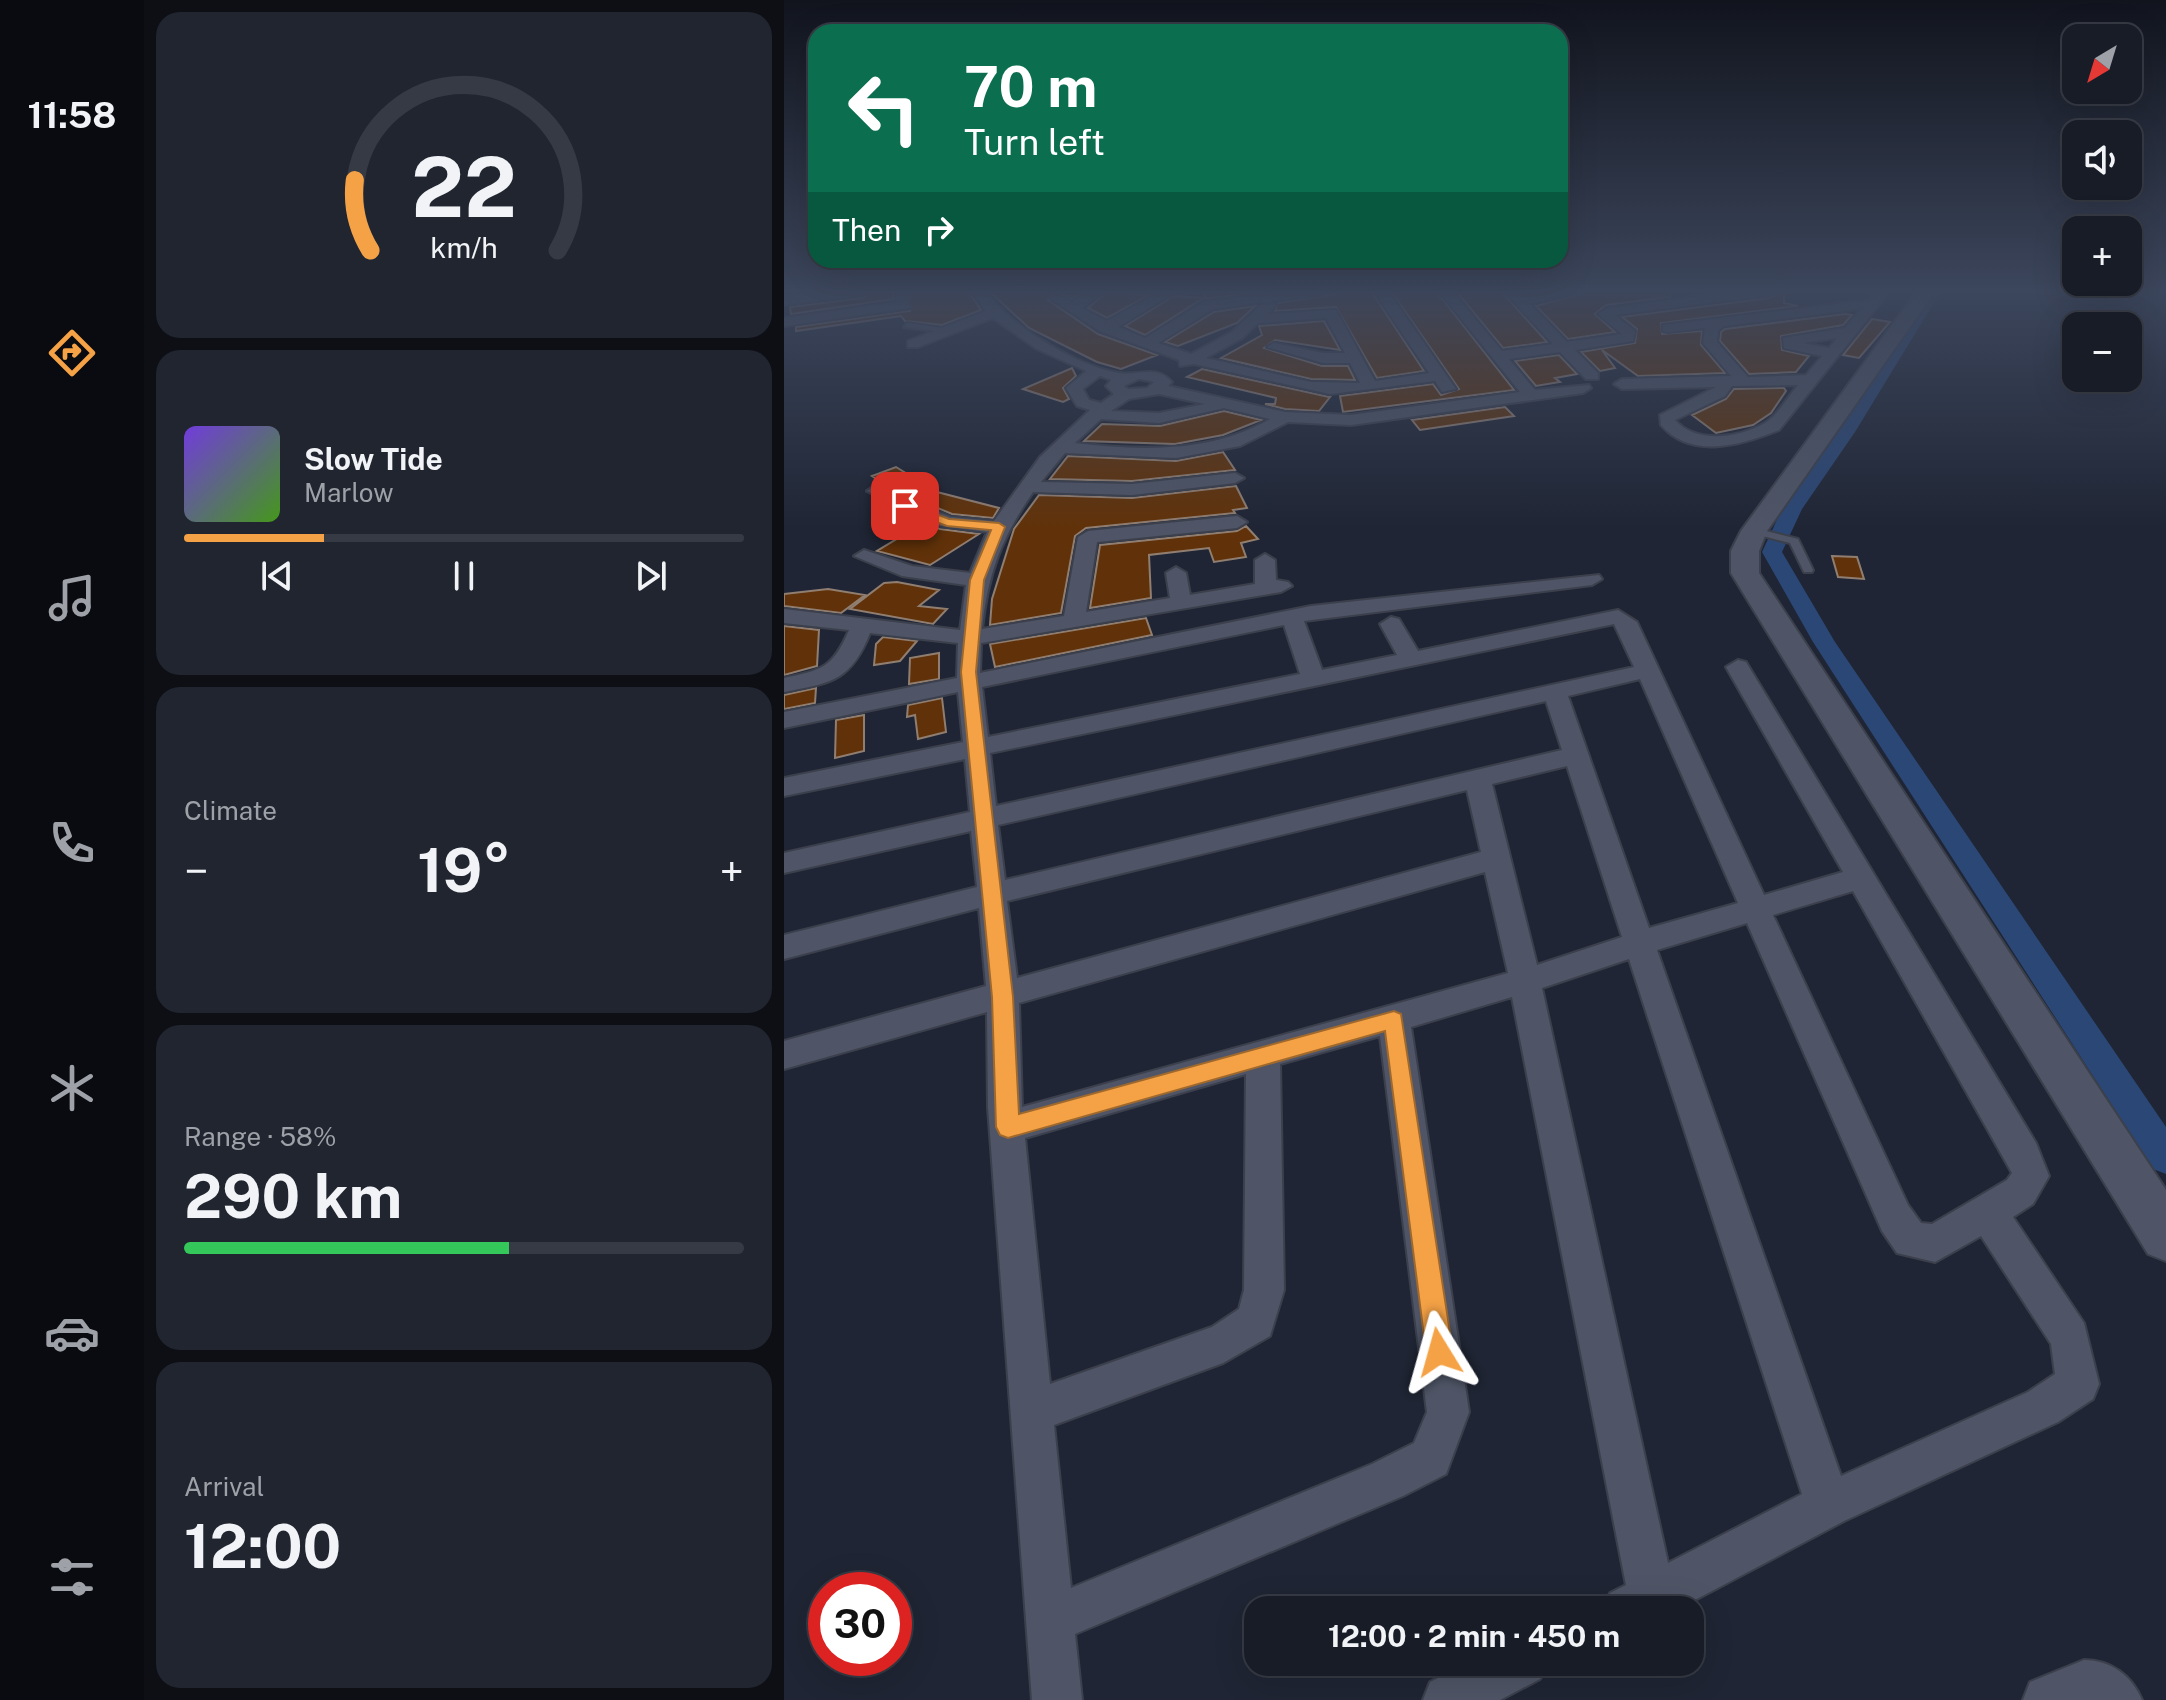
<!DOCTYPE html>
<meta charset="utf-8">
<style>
body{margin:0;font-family:"Public Sans",sans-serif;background:#20252f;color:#f1f3f6;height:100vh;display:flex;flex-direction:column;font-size:30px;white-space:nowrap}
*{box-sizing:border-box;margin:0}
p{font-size:26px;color:#9ea1a7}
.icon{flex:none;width:44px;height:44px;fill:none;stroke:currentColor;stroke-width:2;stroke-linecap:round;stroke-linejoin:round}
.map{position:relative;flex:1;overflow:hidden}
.drawer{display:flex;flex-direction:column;gap:12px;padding:12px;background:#0d0f15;width:640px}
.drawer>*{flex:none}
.hud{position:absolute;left:24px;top:24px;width:760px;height:244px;border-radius:24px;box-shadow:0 8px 32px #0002,0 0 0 2px #363a44;background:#0b6e4f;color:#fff;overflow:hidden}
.needle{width:52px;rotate:218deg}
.buttons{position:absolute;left:1278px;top:24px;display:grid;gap:16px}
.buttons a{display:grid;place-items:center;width:80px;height:80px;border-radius:16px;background:#171c27;box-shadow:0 8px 32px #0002,0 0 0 2px #363a44;font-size:40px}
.speed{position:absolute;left:24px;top:1572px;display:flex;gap:16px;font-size:40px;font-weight:700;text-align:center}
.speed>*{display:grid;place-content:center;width:104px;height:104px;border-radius:50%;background:#171c27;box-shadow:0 8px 32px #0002,0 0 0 2px #363a44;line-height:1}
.speed .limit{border:12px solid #d22;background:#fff;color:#111}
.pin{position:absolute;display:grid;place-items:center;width:68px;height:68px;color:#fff;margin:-34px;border-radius:16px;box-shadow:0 4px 12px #0006}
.me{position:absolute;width:88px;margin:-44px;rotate:352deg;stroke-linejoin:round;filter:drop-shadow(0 0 6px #0008)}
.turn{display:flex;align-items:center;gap:28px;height:168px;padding:0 24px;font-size:36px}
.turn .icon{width:104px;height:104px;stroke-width:2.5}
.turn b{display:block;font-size:56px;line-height:68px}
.then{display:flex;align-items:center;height:76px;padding:0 24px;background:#0003;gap:16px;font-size:30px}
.big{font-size:60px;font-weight:700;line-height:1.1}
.drawer .tile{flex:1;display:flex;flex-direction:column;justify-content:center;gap:12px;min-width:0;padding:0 28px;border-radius:24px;background:#20252f}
.drawer .dial{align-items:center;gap:0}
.dial svg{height:208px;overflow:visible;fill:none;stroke:#363a44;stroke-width:7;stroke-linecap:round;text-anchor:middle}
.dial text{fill:#f1f3f6;stroke:none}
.song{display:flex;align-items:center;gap:24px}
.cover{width:96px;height:96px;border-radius:12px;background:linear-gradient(135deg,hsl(260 70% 55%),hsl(100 70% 35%))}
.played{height:8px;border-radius:4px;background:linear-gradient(90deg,#f5a246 25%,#363a44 25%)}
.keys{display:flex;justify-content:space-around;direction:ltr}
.heat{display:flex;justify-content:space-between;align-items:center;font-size:44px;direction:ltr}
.charge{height:12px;border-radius:6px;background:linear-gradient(90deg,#34c759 58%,#363a44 0)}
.trip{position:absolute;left:460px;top:1596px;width:460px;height:80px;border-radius:24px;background:#171c27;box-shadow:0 8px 32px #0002,0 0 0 2px #363a44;font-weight:700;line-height:80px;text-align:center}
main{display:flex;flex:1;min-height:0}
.menu{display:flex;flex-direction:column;width:144px;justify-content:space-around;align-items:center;background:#090b10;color:#9ea1a7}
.menu .icon{width:56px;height:56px}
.menu .current{color:#f5a246}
.menu b{font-size:36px;color:#f1f3f6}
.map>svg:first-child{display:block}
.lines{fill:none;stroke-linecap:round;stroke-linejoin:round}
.canal{fill:#2b4775;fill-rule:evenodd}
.building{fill:#613209;stroke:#907e71;stroke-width:2}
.lane-casing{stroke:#3c404d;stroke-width:4}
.street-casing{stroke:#3c404d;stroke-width:4}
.secondary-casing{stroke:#3c404d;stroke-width:4}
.lane{fill:#4f5566;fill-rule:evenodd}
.street{fill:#4f5566;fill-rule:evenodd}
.secondary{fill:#4f5566;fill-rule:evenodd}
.route{fill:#f5a246;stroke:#9f692e;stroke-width:2}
</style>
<main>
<nav class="menu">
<b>11:58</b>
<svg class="icon current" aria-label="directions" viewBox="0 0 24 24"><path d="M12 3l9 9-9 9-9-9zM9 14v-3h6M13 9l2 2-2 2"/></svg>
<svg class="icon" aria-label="music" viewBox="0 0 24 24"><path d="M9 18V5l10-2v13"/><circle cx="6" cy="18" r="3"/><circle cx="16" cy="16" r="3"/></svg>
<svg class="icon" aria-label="phone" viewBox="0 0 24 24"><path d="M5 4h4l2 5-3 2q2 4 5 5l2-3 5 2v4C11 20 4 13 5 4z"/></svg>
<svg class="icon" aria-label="climate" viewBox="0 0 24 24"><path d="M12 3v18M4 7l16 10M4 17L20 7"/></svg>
<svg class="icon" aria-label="car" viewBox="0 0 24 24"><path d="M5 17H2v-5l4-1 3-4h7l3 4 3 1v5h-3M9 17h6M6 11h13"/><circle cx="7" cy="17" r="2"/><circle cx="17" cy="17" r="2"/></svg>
<svg class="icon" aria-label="filters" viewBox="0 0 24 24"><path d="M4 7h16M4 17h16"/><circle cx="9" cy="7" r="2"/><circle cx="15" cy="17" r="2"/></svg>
</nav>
<section class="drawer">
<div class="tile dial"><svg viewBox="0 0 100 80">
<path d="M14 69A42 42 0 1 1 86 69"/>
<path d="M14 69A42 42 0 0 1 8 42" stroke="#f5a246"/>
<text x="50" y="56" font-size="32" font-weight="700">22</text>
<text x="50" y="72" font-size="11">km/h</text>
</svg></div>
<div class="tile">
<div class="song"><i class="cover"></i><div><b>Slow Tide</b><p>Marlow</p></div></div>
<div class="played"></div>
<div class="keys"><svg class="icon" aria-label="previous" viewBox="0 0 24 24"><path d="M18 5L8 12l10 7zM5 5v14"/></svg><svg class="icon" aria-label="pause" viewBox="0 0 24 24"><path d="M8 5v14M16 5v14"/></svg><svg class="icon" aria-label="next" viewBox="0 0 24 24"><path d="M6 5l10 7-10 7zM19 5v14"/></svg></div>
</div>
<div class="tile"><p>Climate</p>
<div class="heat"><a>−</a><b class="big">19°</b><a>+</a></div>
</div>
<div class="tile"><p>Range · 58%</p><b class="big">290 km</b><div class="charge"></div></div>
<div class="tile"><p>Arrival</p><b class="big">12:00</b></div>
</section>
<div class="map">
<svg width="1382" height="1700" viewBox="0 0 1382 1700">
<rect width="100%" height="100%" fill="#1f2534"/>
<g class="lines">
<path class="canal" d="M1144 291H1157L1071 432 1018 509 998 552 1051 642 1382 1127V1174L1369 1169 1029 642 978 552 998 509 1054 431Z"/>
</g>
<path class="building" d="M89 291H108L110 299 7 314 6 307 79 298Z
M126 291H184L197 310 158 325 121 321 117 316 12 331V327L126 311Z
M205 291H300L288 299 273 292 264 300 314 334 373 355 337 369 313 362 245 328Z
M324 291H338L336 293 365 295 323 318 304 308Z
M419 291 468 293 418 299 361 335 341 326 390 296 422 298Z
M570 291H587L640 371 593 378 552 307 491 311 494 303Z
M607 291H652L730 390 559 412 556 396 649 384 657 395 675 389Z
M672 291H717L763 342 719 348Z
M805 291H885L886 297 822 305 811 314 831 332 784 339 752 306Z
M1000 292V303L1014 306 877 323 878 334 918 331 917 345 941 373 854 376 818 350 831 368 816 371 797 352 851 343 853 329 838 317 985 298Z
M471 306 453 323 394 346 381 342 430 312Z
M1061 314 1068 315 1059 325 997 336 998 350 1025 356 1012 372 965 374 936 341 937 332 941 329Z
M1088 319 1106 322 1075 358 1059 355Z
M540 321 556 350 491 340 480 348 538 366H564L571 380 527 379 437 358 478 335 475 326Z
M775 355 793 374 771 378 776 382 752 386 731 361Z
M288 368 292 376 279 388 285 399 279 402 239 389Z
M418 369 545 397H546L535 411 501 409 481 404H491L492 398 403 377Z
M1000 388 1002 391 987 413 969 425 932 433 908 415 942 399 950 389Z
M721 407 730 416 636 430 628 420Z
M440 411 477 420 439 435 391 444 300 441 318 424 376 426Z
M439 452 451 470 348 481 266 479 284 456 392 461Z
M112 467 153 492 215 508 209 518 168 514 106 488 88 476Z
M452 486 463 508 449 510 451 513 302 528 291 536 277 613 206 625 208 599 230 529 255 495 348 498Z
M141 522 156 529 195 534 146 565 93 551Z
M462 526 474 539 457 543 462 557 430 562 425 548 365 555 367 598 306 608 316 545 453 531Z
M1048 556 1073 557 1080 579 1054 577Z
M113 582 155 590 135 606 163 609 149 624 66 609 100 583Z
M44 589 81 595 57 613 0 606V594Z
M362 618 368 635 211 667 206 644Z
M0 626 35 630 33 666 0 675Z
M99 637 133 641 116 661 90 665 92 644Z
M155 653V679L125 684 126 658Z
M32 688 31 703 0 709V695Z
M158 698 162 732 134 739 131 715 123 717 124 705Z
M80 715V751L51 758 52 720Z"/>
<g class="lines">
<defs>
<path id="lane" d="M123 323 158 328 162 330 158 332 120 327Z
M970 528 1014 539 1029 570 1028 572H1020L1006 543 967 533 965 531Z"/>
<path id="street" d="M49 291H86L79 295 0 305V297Z
M111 291H123L126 308 0 326V318L113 302Z
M187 291H201C225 325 294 367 336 373 355 376 372 364 388 382L384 386 501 412 567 415 736 392 655 291H668L718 351 769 344 720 291H733L740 297 802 291 746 304 783 342 838 334 814 314 824 308 956 291H991L985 295 831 315 851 331 849 341 791 350 814 373V379H802L776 352 725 359 751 390 805 385 807 388 799 393 567 425 504 422 456 446 392 458 281 453 257 482 348 484 451 473 460 478 451 483 348 495 249 492C217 539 204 573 198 629L280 616 294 537 304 531 453 516 463 522 453 528 313 542 302 612 386 598 382 573 392 567 402 573 406 595 471 584V560L481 554 491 560 492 580 504 582 508 586 497 592 197 643 196 673 527 606 815 575 818 579 808 585 520 621 538 670 613 655 596 624 607 617 615 619 634 651 834 610 853 622 980 895 1059 872 942 667 954 660 962 662 1252 1143 1265 1176 1249 1204 1229 1217 1300 1323 1315 1384 1309 1399 1274 1422 1060 1521 892 1610H819L826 1593 842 1585 728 997 627 1027 685 1412 662 1474 619 1496 291 1634 298 1700H248L204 1107 203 1012 0 1069V1041L202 986 195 908 0 959V935L193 887 187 831 0 873V853L186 812 181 759 0 796V778L179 742 174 692 0 728V712L173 678 174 643 86 633C67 681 47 683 0 692V678C38 670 49 668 65 630L0 623V609L176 630 182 585 118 576 70 556 80 550 128 566 186 573 203 532 156 526 83 491 92 485 167 517 210 521 256 457 306 410 293 406 282 388 302 371 253 349 209 318 134 347H124V341L202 311ZM316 376 327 380 322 386 330 394 317 403 305 400 299 389ZM355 379 370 382 363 388 344 389 340 386ZM375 394 421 404 375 413 327 411 345 399ZM440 408 486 419C427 453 357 451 291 443L317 419 375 423ZM830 624 850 667 212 806 206 753ZM500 625 516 674 204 737 198 687ZM856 679 954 903 865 928 784 696ZM762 701 778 750 221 880 214 825ZM783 766 838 937 753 965 708 784ZM683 790 697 852 233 978 223 901ZM701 872 724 973 238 1107 235 1003ZM1069 891 1228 1173 1223 1180 1148 1224 1137 1223 1124 1205 989 915ZM963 923 1098 1231 1113 1253 1151 1262 1197 1236 1267 1344 1271 1374 1244 1392 1057 1476 873 950ZM845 959 1018 1494 884 1563 758 988ZM596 1036 643 1412 630 1443 588 1464 287 1588 270 1425 439 1363 486 1336 500 1290 496 1064ZM462 1074 460 1290 455 1309 428 1327 266 1384 241 1138Z
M305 291H321L298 308 323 321 378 291H393L334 327 361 338 420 302 507 291H543L537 295 487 301 492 305 484 314 552 310 591 381 645 373 590 291H604L672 389 658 392 651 381 546 394 410 364 396 366 395 360 316 331 267 299 274 295 288 302ZM480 302 448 332 407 354 374 343 429 309ZM542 318 561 353H539L490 343 483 347 539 363H566L576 383 527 382 422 358 458 338 474 323Z
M1084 291H1097L1102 296 995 430C958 445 907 460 877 425L876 415 932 387 838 389 830 384 838 379 947 376 919 343 921 328 884 332 879 331V325L1084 300 1088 296ZM1077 309 1061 328 999 338 1000 348 1038 356 1022 375 964 377 933 342 934 330 940 326ZM1053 338 1045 348 1019 343ZM1014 385C1004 397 993 416 981 423 955 438 912 444 891 420L941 396 948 386Z
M1300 1660C1327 1660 1348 1676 1358 1700H1239L1246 1682Z
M687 1662H764L756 1679 716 1700H639L646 1682Z"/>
<path id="secondary" d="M1133 291H1151L983 531 975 551V573L1382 1190V1261L1364 1254 947 573V551L957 531Z"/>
</defs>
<use href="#lane" class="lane-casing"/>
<use href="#street" class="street-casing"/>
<use href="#secondary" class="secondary-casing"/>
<use href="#lane" class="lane"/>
<use href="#street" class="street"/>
<use href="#secondary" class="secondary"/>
</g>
<linearGradient id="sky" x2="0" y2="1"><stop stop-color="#11141d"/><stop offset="0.55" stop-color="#3c465c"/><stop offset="1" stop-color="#3c465c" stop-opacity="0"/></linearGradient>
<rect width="1382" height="529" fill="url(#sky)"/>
<path class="route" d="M121 502 165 519 215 523 221 527 200 580 192 672 229 997 235 1114 610 1011 617 1014 669 1352 665 1361 655 1365 646 1361 642 1352 601 1031 224 1138 216 1135 212 1127 208 997 177 672 186 580 207 530 163 526 117 509 115 506Z"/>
</svg>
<div class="buttons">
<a><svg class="needle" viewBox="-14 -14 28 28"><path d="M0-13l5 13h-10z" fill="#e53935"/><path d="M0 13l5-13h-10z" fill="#9ea1a7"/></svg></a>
<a><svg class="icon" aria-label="sound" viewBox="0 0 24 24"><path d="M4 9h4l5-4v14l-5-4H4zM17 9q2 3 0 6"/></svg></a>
<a>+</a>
<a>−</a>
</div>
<div class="speed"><div class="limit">30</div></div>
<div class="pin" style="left:121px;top:506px;background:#d93025"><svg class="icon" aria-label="arrive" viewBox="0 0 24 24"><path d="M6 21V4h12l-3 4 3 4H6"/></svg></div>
<svg class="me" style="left:655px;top:1352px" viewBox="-20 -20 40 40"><path d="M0-17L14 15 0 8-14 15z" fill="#f5a246" stroke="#fff" stroke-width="4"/></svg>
<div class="trip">12:00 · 2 min · 450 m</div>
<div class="hud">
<div class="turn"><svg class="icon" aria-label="left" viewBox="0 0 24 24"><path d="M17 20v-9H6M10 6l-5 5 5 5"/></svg><div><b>70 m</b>Turn left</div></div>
<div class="then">Then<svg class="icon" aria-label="right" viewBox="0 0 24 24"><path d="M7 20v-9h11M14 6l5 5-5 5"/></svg></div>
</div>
</div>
</main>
